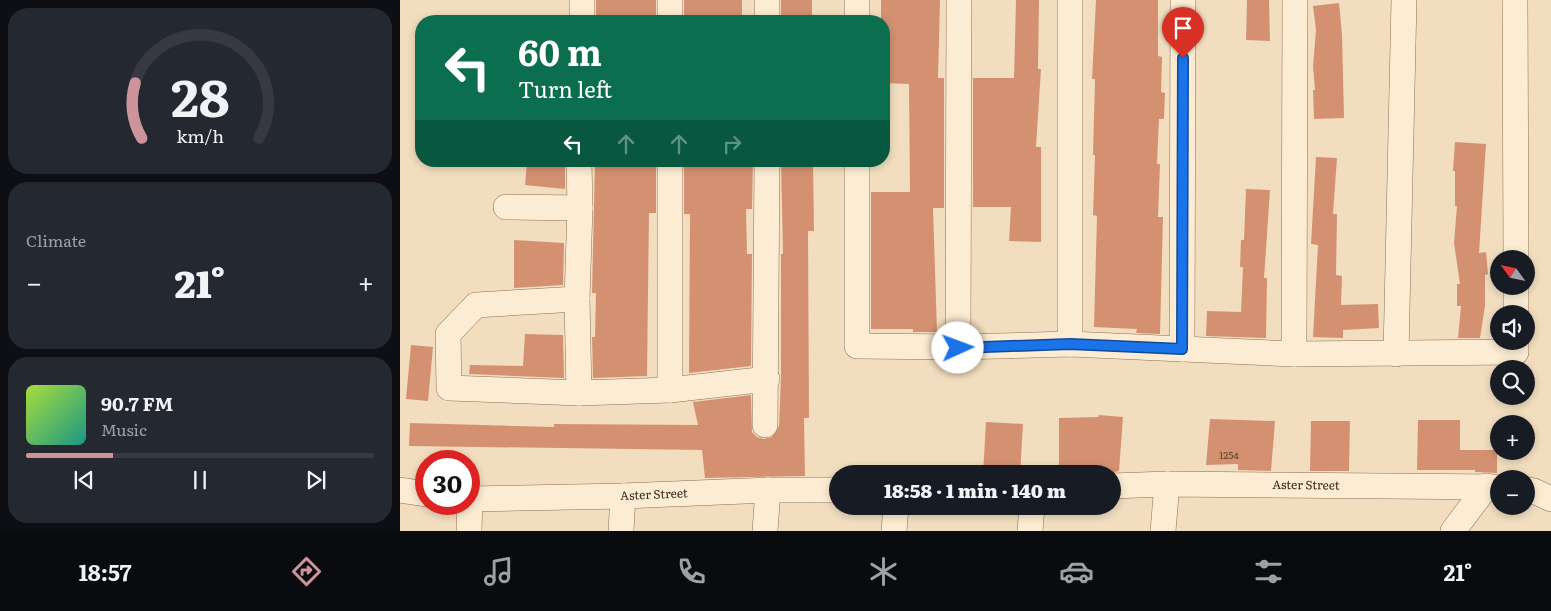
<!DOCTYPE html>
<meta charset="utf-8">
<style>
body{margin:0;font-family:Literata,serif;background:#242831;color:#f1f3f6;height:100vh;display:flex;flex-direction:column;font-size:19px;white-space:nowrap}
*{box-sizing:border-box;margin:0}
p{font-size:16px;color:#9ea1a6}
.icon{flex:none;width:28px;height:28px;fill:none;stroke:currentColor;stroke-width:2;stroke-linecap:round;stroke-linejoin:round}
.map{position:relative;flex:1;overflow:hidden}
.side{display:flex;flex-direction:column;gap:8px;padding:8px;background:#0d0f14;width:400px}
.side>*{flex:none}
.banner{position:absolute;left:15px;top:15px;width:475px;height:152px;border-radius:20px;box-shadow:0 2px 8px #0003;background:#0b6e4f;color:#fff;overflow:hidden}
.needle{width:32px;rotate:303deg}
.buttons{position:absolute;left:1090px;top:250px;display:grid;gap:10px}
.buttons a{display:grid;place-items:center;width:45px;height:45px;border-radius:50%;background:#171b24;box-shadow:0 2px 8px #0003;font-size:25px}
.speed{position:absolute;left:15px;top:450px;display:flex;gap:10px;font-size:25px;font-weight:700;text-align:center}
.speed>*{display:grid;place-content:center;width:65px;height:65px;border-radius:50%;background:#171b24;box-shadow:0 2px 8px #0003;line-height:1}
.speed .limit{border:8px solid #d22;background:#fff;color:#111}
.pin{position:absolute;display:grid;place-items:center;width:42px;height:42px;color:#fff;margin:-51px -21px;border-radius:50% 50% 50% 0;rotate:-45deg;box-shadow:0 0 5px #0007}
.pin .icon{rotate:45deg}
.me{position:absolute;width:55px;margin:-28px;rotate:88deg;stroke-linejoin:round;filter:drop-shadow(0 0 4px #0008)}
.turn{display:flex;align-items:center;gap:18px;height:105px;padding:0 20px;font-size:22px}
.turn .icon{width:65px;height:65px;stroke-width:2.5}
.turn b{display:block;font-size:35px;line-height:42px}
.lanes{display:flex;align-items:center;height:48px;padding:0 20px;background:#0003;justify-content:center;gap:25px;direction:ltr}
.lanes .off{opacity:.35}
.big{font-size:38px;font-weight:800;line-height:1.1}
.side .widget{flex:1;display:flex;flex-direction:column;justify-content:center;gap:8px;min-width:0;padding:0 18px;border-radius:20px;background:#242831}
.side .dial{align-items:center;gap:0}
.dial svg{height:130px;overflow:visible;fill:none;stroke:#363941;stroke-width:7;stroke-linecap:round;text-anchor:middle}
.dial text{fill:#f1f3f6;stroke:none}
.song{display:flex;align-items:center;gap:15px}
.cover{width:60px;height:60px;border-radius:8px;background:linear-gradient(135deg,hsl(80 70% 55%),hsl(170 70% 35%))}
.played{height:5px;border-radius:2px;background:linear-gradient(90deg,#cd949b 25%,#363941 25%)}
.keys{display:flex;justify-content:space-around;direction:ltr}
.heat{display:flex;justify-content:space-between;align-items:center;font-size:28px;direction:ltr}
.trip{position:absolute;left:429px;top:465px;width:292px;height:50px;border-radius:25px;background:#171b24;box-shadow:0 2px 8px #0003;font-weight:800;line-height:50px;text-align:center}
.tab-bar{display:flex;height:80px;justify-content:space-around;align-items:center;background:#090b0e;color:#9ea1a6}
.tab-bar .icon{width:35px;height:35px}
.tab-bar .active{color:#cd949b}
.tab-bar b{font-size:22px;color:#f1f3f6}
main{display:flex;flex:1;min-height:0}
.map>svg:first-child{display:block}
.building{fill:#d49171}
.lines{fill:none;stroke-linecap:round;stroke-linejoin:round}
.street-casing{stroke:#8d6e55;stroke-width:26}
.street{stroke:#fcecd3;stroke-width:25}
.route-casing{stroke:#114b97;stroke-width:12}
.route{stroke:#1a73e8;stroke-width:9}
.labels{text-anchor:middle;stroke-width:5;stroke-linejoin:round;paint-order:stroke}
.number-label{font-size:10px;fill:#604230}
.street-label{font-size:12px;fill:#3a281b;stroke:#f9e9cf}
</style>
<main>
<section class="side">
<div class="widget dial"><svg viewBox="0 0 100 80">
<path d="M14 69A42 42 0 1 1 86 69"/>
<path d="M14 69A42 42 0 0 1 10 35" stroke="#cd949b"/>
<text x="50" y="56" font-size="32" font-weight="700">28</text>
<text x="50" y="72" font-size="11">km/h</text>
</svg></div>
<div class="widget"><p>Climate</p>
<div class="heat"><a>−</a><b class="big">21°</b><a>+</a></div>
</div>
<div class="widget">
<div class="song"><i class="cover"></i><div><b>90.7 FM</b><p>Music</p></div></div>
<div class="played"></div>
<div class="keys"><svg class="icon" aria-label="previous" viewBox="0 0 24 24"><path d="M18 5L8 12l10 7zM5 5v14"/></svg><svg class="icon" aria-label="pause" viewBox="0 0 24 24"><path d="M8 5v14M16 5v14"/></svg><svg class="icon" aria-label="next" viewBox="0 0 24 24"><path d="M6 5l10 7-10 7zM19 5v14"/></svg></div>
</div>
</section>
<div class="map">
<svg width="1151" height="531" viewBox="0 0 1151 531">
<rect width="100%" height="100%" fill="#f2debf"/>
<path class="building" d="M196 0H256V21H196Z
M284 0H342V21H284Z
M381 0H412V21H381Z
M481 0H540L538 78H544V208H533L537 332H513V329H471V192H510L509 84 484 83V21H481Z
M616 0H639L638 69H641L636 147H641V242L609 241 611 207H573V78H614Z
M696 0H758V56L762 57 761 92 765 93 764 119H759L757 164H760L758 217H763L760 334 736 333 737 329 694 327 697 216 693 215 695 155H693L695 79H692Z
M847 0H869L870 41 846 40Z
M939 3 942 34 944 118 914 119 913 90H915L913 66 916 30 913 6Z
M1055 142 1086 144 1079 253 1086 252 1088 274 1085 275V306L1080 338H1058L1061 306H1057V284H1060L1054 243 1057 206H1055V171H1053Z
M916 157 937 158 933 214H937L936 275 942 276 941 305 978 304 979 328 943 330V338L913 337 918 245 911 244Z
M195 161H256V213H249L247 376 193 378 192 337H195L196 293H192Z
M284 161H353L352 209H346L347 254H352L351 366 289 373 290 214H284Z
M381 161H413L414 231H408L409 418H404L405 476 305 478 302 450 9 446 10 423 154 427V424L298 425 293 402 351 395 352 432 357 437 364 439 372 437 379 426 381 378V254H383Z
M127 163 165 166V189L125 185Z
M846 189 870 190 864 278H867L866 338 806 336 807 311 841 312 843 267H840L841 240H844Z
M114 240 164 243 163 285 114 288Z
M125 334 163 335 164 378 69 374 70 365 123 366Z
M11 345 33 347 28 401 6 399Z
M699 415 723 417 719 471 705 474H659V418L698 417Z
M810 419 875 421 871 471 838 470V464L806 465Z
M1018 420H1060V450H1097V473L1075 472V470H1017Z
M911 421H950L949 471H910Z
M586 422 623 424 620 474H583Z"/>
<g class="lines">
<defs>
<g id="street">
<path d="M270 0V21"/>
<path d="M457 0V21"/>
<path d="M670 0V344"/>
<path d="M1115 0 1116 259"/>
<path d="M182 21V0"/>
<path d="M367 21V0"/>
<path d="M270 161V390"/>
<path d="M457 161V346L558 347 670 344 894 354 1116 352V341"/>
<path d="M106 207 180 208"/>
<path d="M177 299 76 305 48 334 49 388 179 393 270 390 367 379"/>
<path d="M1116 314V286"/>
<path d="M558 347 559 0"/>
<path d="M782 349 783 0"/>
<path d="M894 354 895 0"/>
<path d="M996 354 1004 0"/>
<path d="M179 393 177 299 180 208 179 161"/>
<path d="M365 425 367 161"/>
<path id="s1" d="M712 486 767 484 1099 487"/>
<path d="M0 490 26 494"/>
<path d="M1126 490 1134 491 1151 499"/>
<path id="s2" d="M69 499 223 496 368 490H438"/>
<path d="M69 531 70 500"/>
<path d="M221 531 223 496"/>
<path d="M365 531 368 490"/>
<path d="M494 531 496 506"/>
<path d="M630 531 632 506"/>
<path d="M763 531 767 484"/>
<path d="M1053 531 1087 486"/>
</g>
</defs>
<use href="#street" class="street-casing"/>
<use href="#street" class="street"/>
</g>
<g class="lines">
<defs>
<path id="route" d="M558 348 670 344 782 349 783 58"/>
</defs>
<use href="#route" class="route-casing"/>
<use href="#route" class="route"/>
</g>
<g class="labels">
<g class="number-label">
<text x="829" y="459">1254</text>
</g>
<g class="street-label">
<text dy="4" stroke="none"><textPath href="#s1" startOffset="194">Aster Street</textPath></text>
<text dy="4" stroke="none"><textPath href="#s2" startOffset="185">Aster Street</textPath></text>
</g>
</g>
</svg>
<div class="buttons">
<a><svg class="needle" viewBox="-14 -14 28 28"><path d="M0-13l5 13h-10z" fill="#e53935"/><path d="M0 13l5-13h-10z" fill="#9ea1a6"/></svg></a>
<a><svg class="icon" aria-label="sound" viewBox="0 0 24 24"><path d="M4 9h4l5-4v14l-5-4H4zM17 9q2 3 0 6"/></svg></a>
<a><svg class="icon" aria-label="search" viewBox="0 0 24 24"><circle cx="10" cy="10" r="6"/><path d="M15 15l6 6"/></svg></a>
<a>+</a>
<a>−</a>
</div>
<div class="speed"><div class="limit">30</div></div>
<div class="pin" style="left:783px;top:58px;background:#d93025"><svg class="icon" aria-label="arrive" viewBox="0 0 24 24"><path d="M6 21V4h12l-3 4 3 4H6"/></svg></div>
<svg class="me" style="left:558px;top:348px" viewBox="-20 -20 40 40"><circle r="19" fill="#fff"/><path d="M0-13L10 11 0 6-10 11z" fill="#1a73e8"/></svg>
<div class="trip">18:58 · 1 min · 140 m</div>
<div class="banner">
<div class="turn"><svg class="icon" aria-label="left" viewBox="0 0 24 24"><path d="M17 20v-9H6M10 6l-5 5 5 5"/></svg><div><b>60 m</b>Turn left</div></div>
<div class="lanes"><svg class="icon" aria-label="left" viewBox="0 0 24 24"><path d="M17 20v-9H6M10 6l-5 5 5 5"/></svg><svg class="icon off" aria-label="ahead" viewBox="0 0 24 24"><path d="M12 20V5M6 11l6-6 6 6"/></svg><svg class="icon off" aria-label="ahead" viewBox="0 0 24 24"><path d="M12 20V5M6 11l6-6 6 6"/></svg><svg class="icon off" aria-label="right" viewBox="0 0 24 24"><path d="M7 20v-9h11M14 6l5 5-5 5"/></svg></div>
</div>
</div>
</main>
<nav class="tab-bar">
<b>18:57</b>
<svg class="icon active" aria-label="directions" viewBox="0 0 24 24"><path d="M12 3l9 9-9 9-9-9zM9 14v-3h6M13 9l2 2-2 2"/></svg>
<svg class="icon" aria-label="music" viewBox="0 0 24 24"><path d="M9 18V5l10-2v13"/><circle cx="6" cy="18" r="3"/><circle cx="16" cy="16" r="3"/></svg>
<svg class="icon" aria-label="phone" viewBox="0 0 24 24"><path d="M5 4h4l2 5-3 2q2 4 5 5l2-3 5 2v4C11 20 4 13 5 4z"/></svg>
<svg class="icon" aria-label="climate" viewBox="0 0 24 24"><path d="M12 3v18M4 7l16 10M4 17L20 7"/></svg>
<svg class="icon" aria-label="car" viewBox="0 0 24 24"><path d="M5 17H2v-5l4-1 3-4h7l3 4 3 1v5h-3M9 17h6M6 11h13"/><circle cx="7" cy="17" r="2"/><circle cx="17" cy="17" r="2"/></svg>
<svg class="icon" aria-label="filters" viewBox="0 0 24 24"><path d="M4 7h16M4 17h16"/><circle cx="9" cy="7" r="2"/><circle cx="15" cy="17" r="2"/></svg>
<b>21°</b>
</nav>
